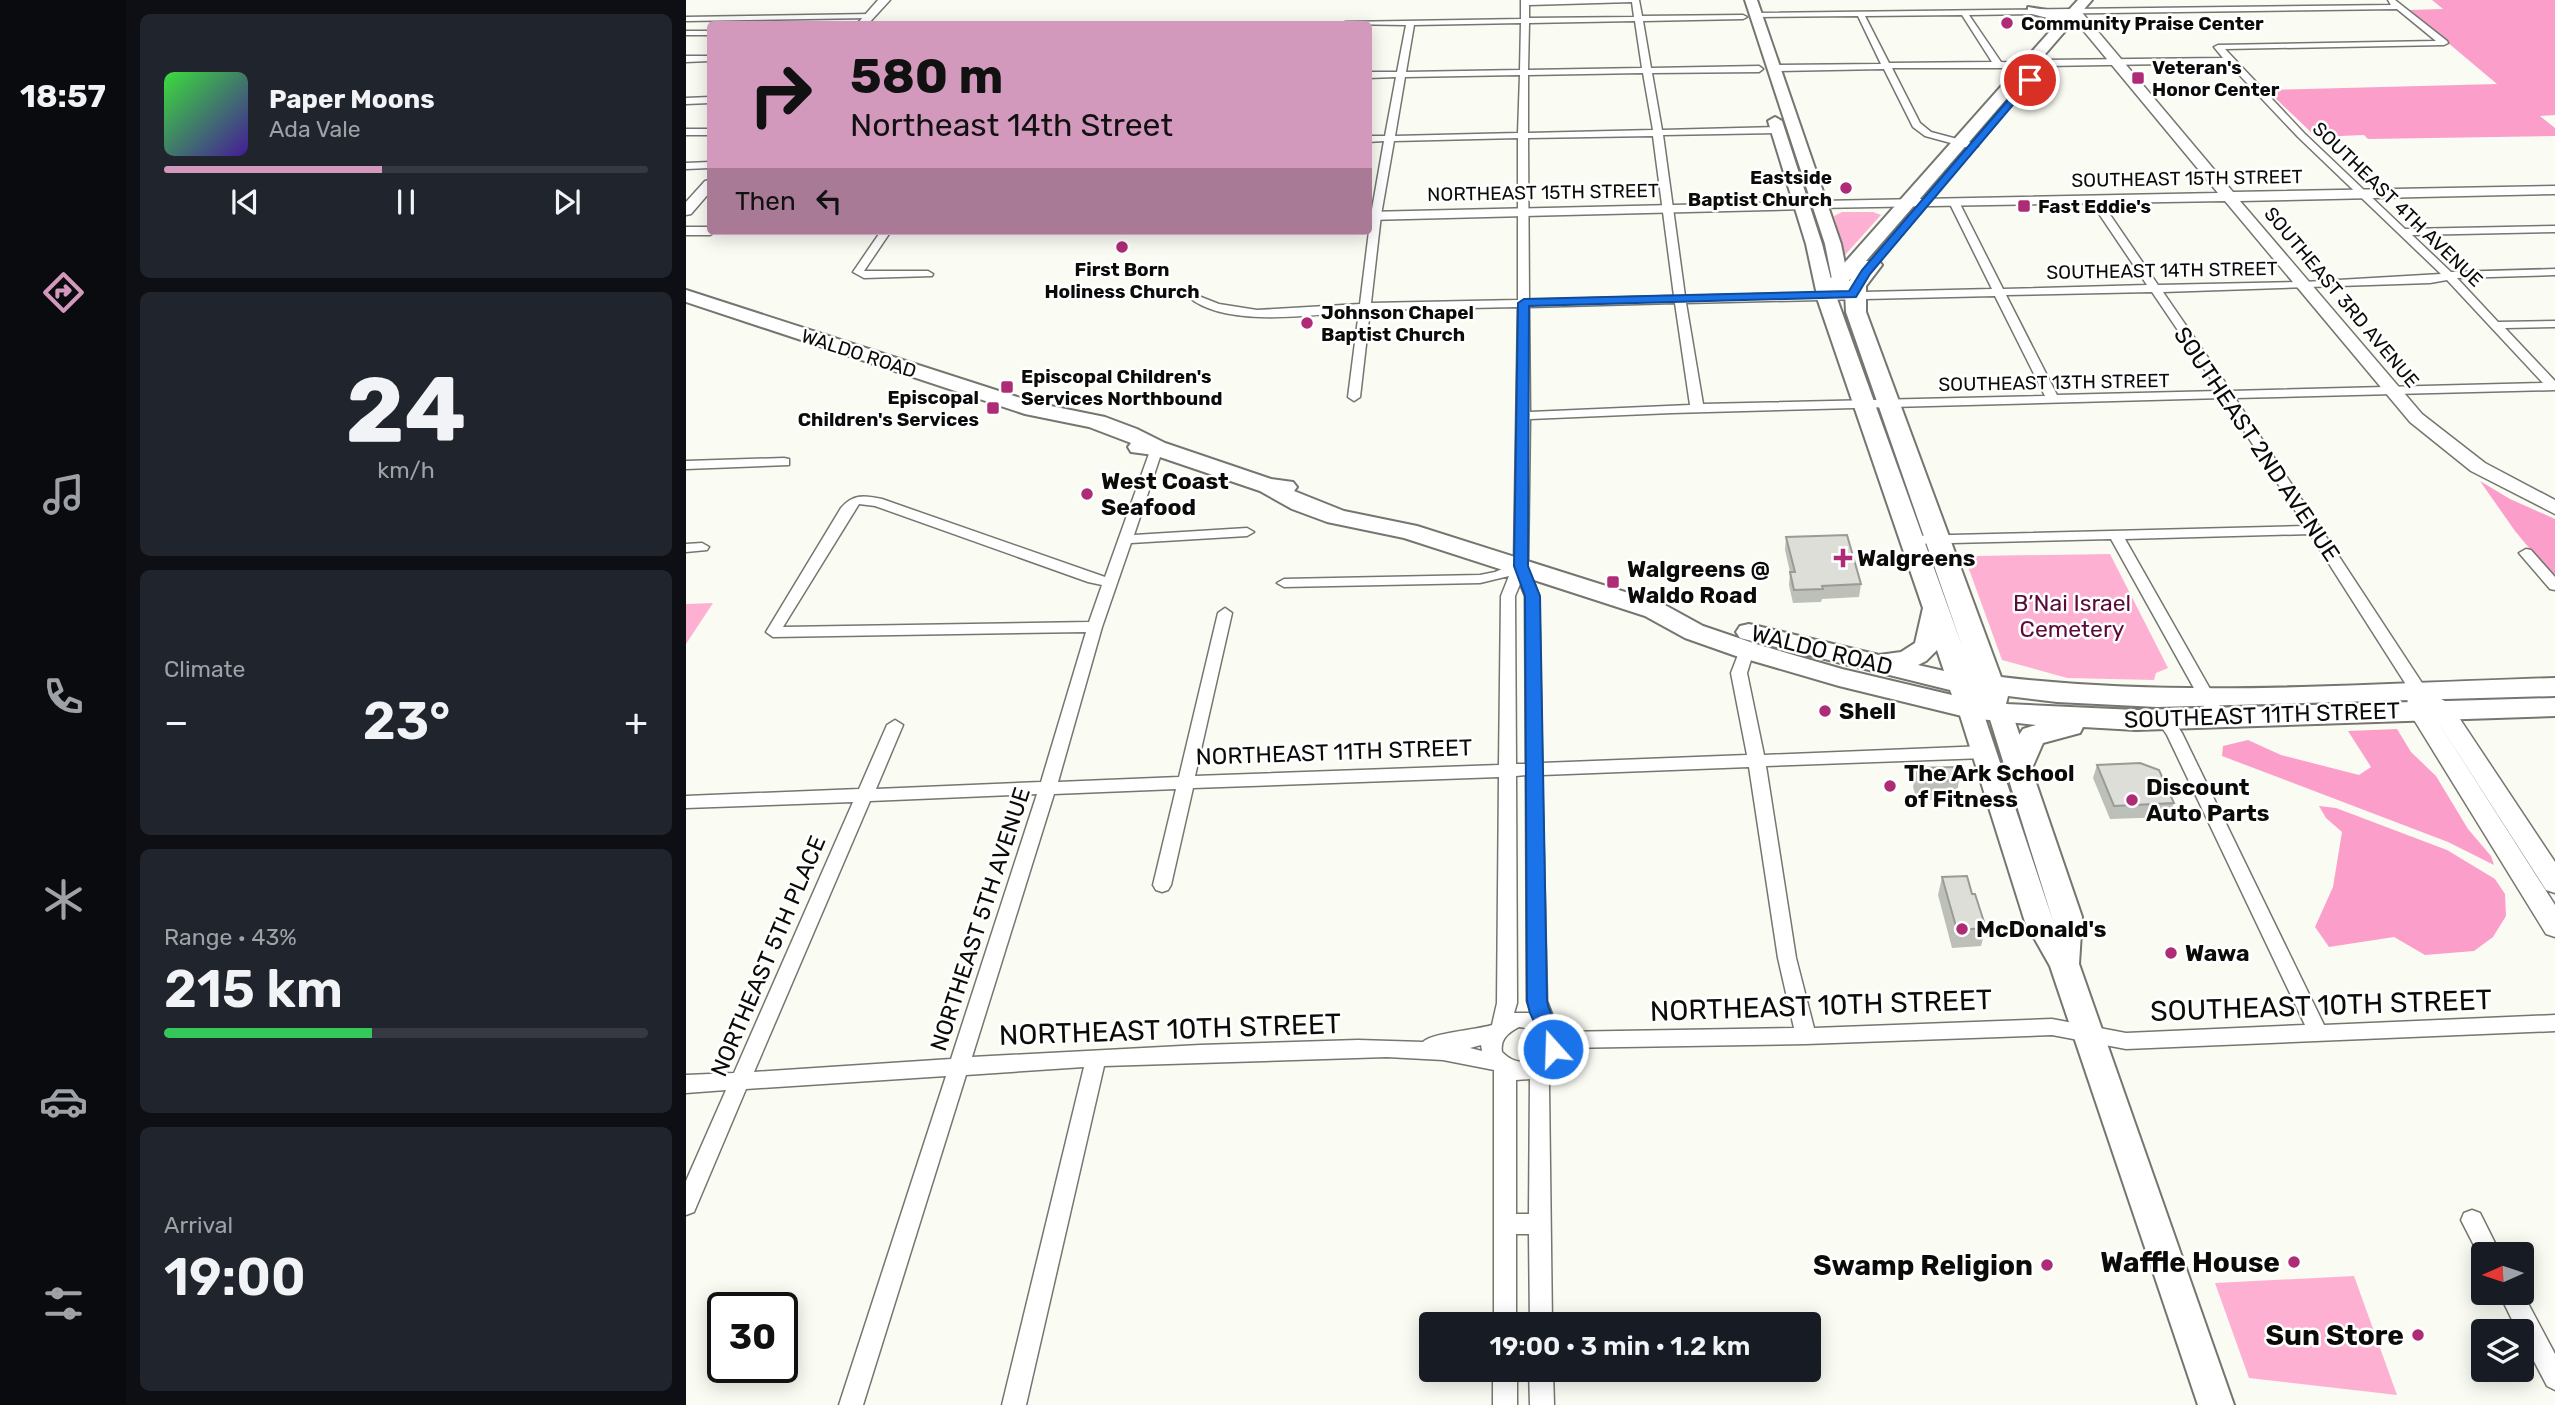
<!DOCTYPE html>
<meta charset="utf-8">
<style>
body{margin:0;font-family:Rubik,sans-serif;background:#20242c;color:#f1f3f6;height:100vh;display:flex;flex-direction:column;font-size:26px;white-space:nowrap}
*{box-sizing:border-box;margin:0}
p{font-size:23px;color:#9ea1a6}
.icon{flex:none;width:38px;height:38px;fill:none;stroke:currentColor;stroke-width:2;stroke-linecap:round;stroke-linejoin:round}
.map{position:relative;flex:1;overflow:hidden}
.side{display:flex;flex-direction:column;gap:14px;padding:14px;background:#0d0f14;width:560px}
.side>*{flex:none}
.top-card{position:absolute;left:21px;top:21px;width:665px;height:214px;border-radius:7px;box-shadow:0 4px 18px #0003;background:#d399bc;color:#111;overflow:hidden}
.needle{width:46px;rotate:267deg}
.tools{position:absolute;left:1785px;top:1242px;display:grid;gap:14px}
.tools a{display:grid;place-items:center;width:63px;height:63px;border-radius:7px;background:#171b24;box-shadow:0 4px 18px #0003;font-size:35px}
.speed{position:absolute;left:21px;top:1292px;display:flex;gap:14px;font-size:35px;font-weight:700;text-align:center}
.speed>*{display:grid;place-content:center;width:91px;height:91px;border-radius:50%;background:#171b24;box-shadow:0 4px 18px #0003;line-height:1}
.speed .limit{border:4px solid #111;border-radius:10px;background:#fff;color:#111}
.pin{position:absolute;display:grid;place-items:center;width:60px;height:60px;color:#fff;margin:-30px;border:4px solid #fff;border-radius:50%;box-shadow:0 2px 7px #0007}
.me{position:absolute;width:77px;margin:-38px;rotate:340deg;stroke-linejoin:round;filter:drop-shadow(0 0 5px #0008)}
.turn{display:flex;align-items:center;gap:24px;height:147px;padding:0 28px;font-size:32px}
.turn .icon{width:91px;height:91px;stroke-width:2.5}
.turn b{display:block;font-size:49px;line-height:60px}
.then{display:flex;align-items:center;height:66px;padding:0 28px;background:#0003;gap:14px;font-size:26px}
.big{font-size:52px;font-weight:600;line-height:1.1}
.side .widget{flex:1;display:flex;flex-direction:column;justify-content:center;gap:10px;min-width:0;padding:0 24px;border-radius:10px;background:#20242c}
.side .dial{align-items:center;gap:0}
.dial b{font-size:91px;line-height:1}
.song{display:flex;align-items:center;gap:21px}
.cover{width:84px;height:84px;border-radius:10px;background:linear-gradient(135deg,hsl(120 70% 55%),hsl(260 70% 35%))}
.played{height:7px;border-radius:4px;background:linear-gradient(90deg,#d399bc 45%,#363941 45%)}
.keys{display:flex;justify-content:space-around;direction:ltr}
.heat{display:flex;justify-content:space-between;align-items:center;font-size:38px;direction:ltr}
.charge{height:10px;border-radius:5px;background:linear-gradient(90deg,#34c759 43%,#363941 0)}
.trip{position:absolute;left:733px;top:1312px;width:402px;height:70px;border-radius:7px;background:#171b24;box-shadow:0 4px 18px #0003;font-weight:600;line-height:70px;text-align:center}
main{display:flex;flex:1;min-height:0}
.dock{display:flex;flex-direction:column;width:126px;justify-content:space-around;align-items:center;background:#090b0e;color:#9ea1a6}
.dock .icon{width:49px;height:49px}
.dock .on{color:#d399bc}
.dock b{font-size:32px;color:#f1f3f6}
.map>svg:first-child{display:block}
.green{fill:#feb0d3}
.forest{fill:#fb9fca}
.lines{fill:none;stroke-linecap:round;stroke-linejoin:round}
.street-casing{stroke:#74766f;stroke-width:3}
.secondary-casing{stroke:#74766f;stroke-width:3}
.primary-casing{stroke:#74766f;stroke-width:4}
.highway-casing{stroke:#74766f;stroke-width:4}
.street{fill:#fff;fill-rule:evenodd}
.secondary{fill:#fff;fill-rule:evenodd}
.primary{fill:#fff;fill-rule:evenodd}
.highway{fill:#fff;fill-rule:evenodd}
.wall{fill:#bdbfb9}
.building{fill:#dcded7;stroke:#9a9b96;stroke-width:2}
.route{fill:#1a73e8;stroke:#114b97;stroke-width:2}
.poi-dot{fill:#ae2b75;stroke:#fff;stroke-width:2.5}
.labels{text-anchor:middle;stroke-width:5;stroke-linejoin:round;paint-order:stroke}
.far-poi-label{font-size:19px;font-weight:bold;fill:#0b0c09;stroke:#fff;text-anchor:start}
.far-street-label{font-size:19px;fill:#0b0c09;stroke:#fff}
.street-label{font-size:23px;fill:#0b0c09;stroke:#fff}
.poi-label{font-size:23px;font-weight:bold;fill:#0b0c09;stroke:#fff;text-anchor:start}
.park-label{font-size:23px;fill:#5b0a3a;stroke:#fff}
.near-street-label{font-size:28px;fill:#0b0c09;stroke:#fff}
.near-poi-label{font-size:28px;font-weight:bold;fill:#0b0c09;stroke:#fff;text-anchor:end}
</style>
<main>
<nav class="dock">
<b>18:57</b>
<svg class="icon on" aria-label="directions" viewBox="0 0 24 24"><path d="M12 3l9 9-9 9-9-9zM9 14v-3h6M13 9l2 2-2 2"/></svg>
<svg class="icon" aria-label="music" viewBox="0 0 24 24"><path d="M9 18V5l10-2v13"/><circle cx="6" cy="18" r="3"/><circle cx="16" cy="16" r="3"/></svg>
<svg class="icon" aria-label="phone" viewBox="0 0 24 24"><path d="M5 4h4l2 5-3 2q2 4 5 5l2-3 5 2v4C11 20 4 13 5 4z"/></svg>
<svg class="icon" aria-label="climate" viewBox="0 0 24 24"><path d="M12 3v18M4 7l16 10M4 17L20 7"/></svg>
<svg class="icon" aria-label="car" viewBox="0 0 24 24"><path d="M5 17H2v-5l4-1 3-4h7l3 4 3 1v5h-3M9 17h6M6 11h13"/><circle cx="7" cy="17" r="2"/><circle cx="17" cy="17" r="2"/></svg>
<svg class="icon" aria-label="filters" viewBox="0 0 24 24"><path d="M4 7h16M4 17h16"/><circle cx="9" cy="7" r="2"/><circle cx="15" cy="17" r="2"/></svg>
</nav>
<section class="side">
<div class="widget">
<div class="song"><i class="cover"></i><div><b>Paper Moons</b><p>Ada Vale</p></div></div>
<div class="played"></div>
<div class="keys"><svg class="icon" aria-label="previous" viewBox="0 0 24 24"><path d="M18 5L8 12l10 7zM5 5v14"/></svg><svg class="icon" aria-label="pause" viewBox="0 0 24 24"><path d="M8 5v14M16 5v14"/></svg><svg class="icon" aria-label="next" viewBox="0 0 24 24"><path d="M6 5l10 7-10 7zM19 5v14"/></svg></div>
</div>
<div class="widget dial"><b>24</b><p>km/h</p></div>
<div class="widget"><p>Climate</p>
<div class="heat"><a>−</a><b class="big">23°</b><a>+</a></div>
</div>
<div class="widget"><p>Range · 43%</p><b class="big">215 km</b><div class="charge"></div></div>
<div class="widget"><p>Arrival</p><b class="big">19:00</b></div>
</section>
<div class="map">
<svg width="1869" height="1405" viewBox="0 0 1869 1405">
<rect width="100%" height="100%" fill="#fafcf4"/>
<path class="green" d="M1156 212H1187L1195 215 1159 255 1148 216Z
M1424 554 1482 668 1470 673 1468 680 1381 678 1316 660 1280 561 1288 556Z
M27 603 0 644V604Z
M1668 1276 1711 1395 1563 1378 1529 1283Z"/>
<path class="forest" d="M1746 0H1869V115L1854 116 1869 128V136L1682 139 1678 135 1630 137 1581 90 1811 84 1723 10 1757 9Z
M1794 481 1824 499 1869 519V579L1829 531Z
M1711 729 1725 752 1750 776 1782 829 1805 856 1808 865 1762 842 1536 756 1537 746 1562 740 1595 755 1673 775 1685 767 1662 731Z
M1633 806 1650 808 1761 850 1809 879 1819 894 1820 916 1807 937 1788 951 1739 955 1708 937 1643 947 1629 927 1647 887 1656 832 1640 818Z"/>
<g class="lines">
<defs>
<path id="street" d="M835 0H953L956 16 1057 15 1061 17 1057 19 957 21 965 68 1073 66 1077 69 1073 72 966 73 976 130 1092 127 1097 130 1092 133 977 135 999 296 1306 289 1263 202 1268 199 1273 202 1317 289 1461 285 1403 199 1408 196 1412 197 1472 285 1618 282 1755 274 1612 137 1542 63 1359 66 1355 63 1359 60 1537 58 1528 47 1532 45 1750 41 1711 9 1283 15 1315 62 1341 63 1344 64V68H1206L1234 123 1245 132 1290 144 1292 146 1287 149 1239 136 1227 127 1198 69 1088 71 1084 68 1088 65 1195 64 1172 16 1070 17 1067 13 1705 5 1702 0H1709L1761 41 1762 43 1758 45 1539 49 1618 133 1719 229 1869 226V232L1726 235 1765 272 1869 269V275L1771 278 1812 322 1869 321V327L1819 328 1869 381V390L1549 398 1738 686 1740 690 1738 694H1726L1624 534 1439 539 1540 717 1532 722 1524 717 1425 539 1225 544 1218 540 1225 536 1619 526 1537 398 986 413 844 419 842 566 853 596 856 763 1061 755 1045 673 1055 647H1065L1068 650 1061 673 1078 755 1299 746 1307 752 1299 758 1080 766 1110 958 1128 1028 1366 1019 1440 1033 1619 1025 1481 735 1470 719 1478 714 1484 715 1496 733 1638 1025 1869 1015V1031L1440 1049 1366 1035 1120 1044 875 1048 867 1064 863 1086 866 1325H844L843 1234H830V1325H808V1070L757 1060 701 1057 418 1066 340 1405H316L398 1067 280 1075 177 1405H153L260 1076 60 1089 8 1212 0 1215V1181L40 1090 0 1093V1075L48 1073 167 802 0 808V796L173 789 201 725 209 720 217 725 190 789 355 782 400 632 87 637 80 632 155 508C167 494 178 495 196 499L419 577 465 448 471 444 477 448 448 535 561 528 568 532 561 536 445 543 416 627 372 782 493 777 532 613 539 608 546 613 509 776 813 765 815 596 823 576 794 583 598 587 591 583 598 579 794 575 809 572 828 564 832 307 684 310 674 397 668 401 662 397 673 311C628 315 541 328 504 298L510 295 533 304 571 310 674 304 685 215 698 141 682 142V136H699L710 77 682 78V72H711L720 25 655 24 659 22 835 19ZM946 2 948 17 843 18V5ZM1276 15 1306 62 1203 63 1179 16ZM949 21 956 68 842 70 843 23ZM835 23 834 70 720 72 728 25ZM957 73 967 130 842 133V75ZM834 75 832 133 709 136 719 77ZM967 136 988 296 843 300 842 138ZM832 138V300L685 303 695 215 708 141ZM1761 280 1857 383 1545 391 1477 292 1744 283ZM1466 292 1533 391 1371 395 1320 295ZM1309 296 1359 396 1017 404 1000 303ZM989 303 1004 405 844 412 843 307ZM173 504 189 506 402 582 416 585 403 622 97 627ZM834 584 839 596 840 764H830L829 596ZM1063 767 1092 958 1108 1028 873 1032 861 1001 856 775ZM840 775 841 1001 845 1013H828L831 1003 830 776ZM813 777 811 1003 806 1025C790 1030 745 1033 737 1042L672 1040 514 1045 286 1057 368 794 490 789 467 885 470 890 476 892 482 890 485 885 507 788ZM351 794 265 1059 68 1072 184 801ZM833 1027C844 1029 853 1029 856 1041 851 1064 832 1068 816 1052 814 1039 822 1033 833 1027ZM795 1045 796 1051 784 1048ZM844 1079 843 1214H830V1080Z
M186 14 183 18 0 21V17Z
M0 31H24V35H0Z
M0 56H24V61L0 62Z
M24 97V103L0 104V98Z
M0 129H24V135H0Z
M24 162V168L0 169V163Z
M195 231H205L178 271H242L247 274 246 276 178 278 167 272Z
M98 458 103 459V465L0 469V461Z
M16 543 23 547 21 550 0 552V544Z
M1840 549 1845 550 1869 577V590L1864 589 1833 553Z
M1786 1210 1794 1213 1815 1255H1797V1263L1775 1220 1778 1213Z
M1836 1292 1869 1354V1390L1861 1386 1836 1338V1332H1832L1813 1293Z
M807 1370H831V1405H807Z
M843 1370H867L868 1405H844Z"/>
<path id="secondary" d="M192 0H204L182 24H171Z
M1389 8 1393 9 1547 192 1869 186V194L1554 201 1736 414 1799 463 1869 500V514L1785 471 1724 422 1539 201 1130 208 1128 205 1135 201 1532 193 1396 29 1383 11Z
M24 180V192L5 214 0 215V202L19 181Z
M1115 202 1120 203 1122 206 1120 209 682 220V212Z
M0 227H24V231H31L24 235H0Z
M1732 683 1740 685 1743 692 1764 704 1869 862V893L1860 890 1747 714 1869 905V937L1860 934 1722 710 1721 690 1724 685Z"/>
<path id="primary" d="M1059 0H1071L1155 244 1162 279 1175 295 1172 299H1160L1146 279 1139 244Z
M1089 117 1096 121 1136 244 1149 295 1146 299H1134L1131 295 1120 244 1082 121Z
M1284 701 1293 703 1296 709 1367 921 1302 713 1305 707 1314 705 1323 707 1326 713 1396 917 1393 964 1548 1405H1512L1364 966 1339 922 1272 709 1275 703Z"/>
<path id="highway" d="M1392 0H1406L1180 261H1193L1196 265 1180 286V312L1315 677C1498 699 1685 683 1869 678V696L1471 707 1371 702 1322 696 1320 704 1450 710 1869 698V716L1450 730 1397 727 1394 733 1357 743 1343 775 1333 778 1323 775 1318 768 1324 749 1337 729 1350 725 1284 718 1153 686 1050 656 999 638 959 616 718 538 641 522 606 509 574 491 468 455 445 452 442 447 445 443 403 427 339 414 0 302V290L350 403 419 417 451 429 479 443 585 479 607 482 611 487 608 491 658 511 731 526 977 604 1017 626 1070 644 1156 669 1266 695 1264 690 1054 638 1050 632 1054 626 1063 624 1193 655 1215 652 1229 643 1237 608 1130 295 1373 21 1342 13V7L1380 13ZM1165 278 1159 291 1160 312 1276 646 1150 296ZM1251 650 1258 671 1232 665 1240 661Z"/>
</defs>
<use href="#street" class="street-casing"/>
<use href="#secondary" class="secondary-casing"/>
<use href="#primary" class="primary-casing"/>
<use href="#highway" class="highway-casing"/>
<use href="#street" class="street"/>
<use href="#secondary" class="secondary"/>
<use href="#primary" class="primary"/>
<use href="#highway" class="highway"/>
</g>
<path class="wall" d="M1100 537 1175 584 1173 597 1136 599 1135 602 1107 603 1103 585 1104 572 1099 550Z
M1411 765 1488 803 1483 817 1424 819 1407 778Z
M1231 768 1273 780 1270 799 1231 800 1227 787Z
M1256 877 1286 894 1300 928 1295 946 1266 948 1252 895Z"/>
<path class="building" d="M1161 535 1175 584 1136 586 1137 589 1108 590 1104 572H1109L1100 537Z
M1454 763 1473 770 1488 803 1428 806 1411 765Z
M1269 767 1273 780 1235 782 1231 768Z
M1281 876 1286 894H1289L1300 928 1271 930 1256 877Z"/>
<path class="route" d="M1341 78 1348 80 1184 274 1170 297 843 306 842 566 854 596 861 1001C864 1019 882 1037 874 1054L867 1057 860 1054 857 1041 844 1013 841 1001 839 596 828 566 832 303 838 299 1163 291 1176 270Z"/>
<g class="poi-dot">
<circle cx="1321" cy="23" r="7"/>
<rect x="1445" y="71" width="14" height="14" rx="3.5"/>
<circle cx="1160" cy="188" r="7"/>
<rect x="1331" y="199" width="14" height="14" rx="3.5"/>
<circle cx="436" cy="247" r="7"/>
<circle cx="621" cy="323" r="7"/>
<rect x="314" y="380" width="14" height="14" rx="3.5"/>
<rect x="300" y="401" width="14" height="14" rx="3.5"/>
<circle cx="401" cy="494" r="7"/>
<path d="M1153.5 547.5h7v7h7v7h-7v7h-7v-7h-7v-7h7z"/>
<rect x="920" y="575" width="14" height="14" rx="3.5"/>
<circle cx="1139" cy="711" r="7"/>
<circle cx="1204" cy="786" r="7"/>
<circle cx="1446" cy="800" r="7"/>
<circle cx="1276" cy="929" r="7"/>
<circle cx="1485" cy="953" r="7"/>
<circle cx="1608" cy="1262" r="7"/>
<circle cx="1361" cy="1265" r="7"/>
<circle cx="1732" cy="1335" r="7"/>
</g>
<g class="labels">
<g class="far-poi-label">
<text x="1335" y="30">Community Praise Center</text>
<text x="1466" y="74">Veteran's<tspan x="1466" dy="22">Honor Center</tspan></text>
<text x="1146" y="184" text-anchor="end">Eastside<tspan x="1146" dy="22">Baptist Church</tspan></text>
<text x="1352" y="213">Fast Eddie's</text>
<text x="436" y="276" text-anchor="middle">First Born<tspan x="436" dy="22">Holiness Church</tspan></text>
<text x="635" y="319">Johnson Chapel<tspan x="635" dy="22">Baptist Church</tspan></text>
<text x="335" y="383">Episcopal Children's<tspan x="335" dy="22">Services Northbound</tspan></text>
<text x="293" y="404" text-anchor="end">Episcopal<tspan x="293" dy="22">Children's Services</tspan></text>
</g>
<g class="far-street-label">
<text transform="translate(1501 178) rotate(-1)" y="7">SOUTHEAST 15TH STREET</text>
<text transform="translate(857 192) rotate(-1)" y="7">NORTHEAST 15TH STREET</text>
<text transform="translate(1712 204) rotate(44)" y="7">SOUTHEAST 4TH AVENUE</text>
<text transform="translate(1476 270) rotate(-1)" y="7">SOUTHEAST 14TH STREET</text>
<text transform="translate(1656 297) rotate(50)" y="7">SOUTHEAST 3RD AVENUE</text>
<text transform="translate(173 353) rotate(18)" y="7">WALDO ROAD</text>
<text transform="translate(1368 382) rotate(-1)" y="7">SOUTHEAST 13TH STREET</text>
</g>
<g class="street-label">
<text transform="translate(1571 444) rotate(56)" y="8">SOUTHEAST 2ND AVENUE</text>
<text transform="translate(1136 650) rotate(14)" y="8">WALDO ROAD</text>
<text transform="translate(1576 715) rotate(-2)" y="8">SOUTHEAST 11TH STREET</text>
<text transform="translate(648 752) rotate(-2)" y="8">NORTHEAST 11TH STREET</text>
<text transform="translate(294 919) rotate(-72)" y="8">NORTHEAST 5TH AVENUE</text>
<text transform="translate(82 956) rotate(-67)" y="8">NORTHEAST 5TH PLACE</text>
</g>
<g class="poi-label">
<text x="415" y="489">West Coast<tspan x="415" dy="26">Seafood</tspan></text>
<text x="1171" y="566">Walgreens</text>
<text x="941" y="577">Walgreens @<tspan x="941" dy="26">Waldo Road</tspan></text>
<text x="1153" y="719">Shell</text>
<text x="1218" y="781">The Ark School<tspan x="1218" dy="26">of Fitness</tspan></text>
<text x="1460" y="795">Discount<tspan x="1460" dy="26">Auto Parts</tspan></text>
<text x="1290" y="937">McDonald's</text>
<text x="1499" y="961">Wawa</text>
</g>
<g class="park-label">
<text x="1386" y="611">B’Nai Israel<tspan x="1386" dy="26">Cemetery</tspan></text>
</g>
<g class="near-street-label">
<text transform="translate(1135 1005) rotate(-2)" y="10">NORTHEAST 10TH STREET</text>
<text transform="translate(1635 1005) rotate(-2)" y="10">SOUTHEAST 10TH STREET</text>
<text transform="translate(484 1029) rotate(-2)" y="10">NORTHEAST 10TH STREET</text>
</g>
<g class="near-poi-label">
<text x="1594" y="1272">Waffle House</text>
<text x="1347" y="1275">Swamp Religion</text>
<text x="1718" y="1345">Sun Store</text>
</g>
</g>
</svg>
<div class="tools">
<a><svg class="needle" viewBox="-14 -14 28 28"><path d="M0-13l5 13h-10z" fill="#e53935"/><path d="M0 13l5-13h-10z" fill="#9ea1a6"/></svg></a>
<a><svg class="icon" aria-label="layers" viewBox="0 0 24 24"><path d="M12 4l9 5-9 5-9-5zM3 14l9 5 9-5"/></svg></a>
</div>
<div class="speed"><div class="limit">30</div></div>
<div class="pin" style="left:1344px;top:80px;background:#d93025"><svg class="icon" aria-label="arrive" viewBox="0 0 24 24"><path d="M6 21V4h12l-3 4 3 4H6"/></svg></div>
<svg class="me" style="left:867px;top:1049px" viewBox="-20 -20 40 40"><circle r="17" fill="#1a73e8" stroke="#fff" stroke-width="3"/><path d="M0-11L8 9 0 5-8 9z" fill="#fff"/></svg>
<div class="trip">19:00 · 3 min · 1.2 km</div>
<div class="top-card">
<div class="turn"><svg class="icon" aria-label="right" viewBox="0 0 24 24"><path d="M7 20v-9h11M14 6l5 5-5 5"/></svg><div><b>580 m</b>Northeast 14th Street</div></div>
<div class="then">Then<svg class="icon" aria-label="left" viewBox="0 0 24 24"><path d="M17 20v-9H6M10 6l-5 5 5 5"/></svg></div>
</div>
</div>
</main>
